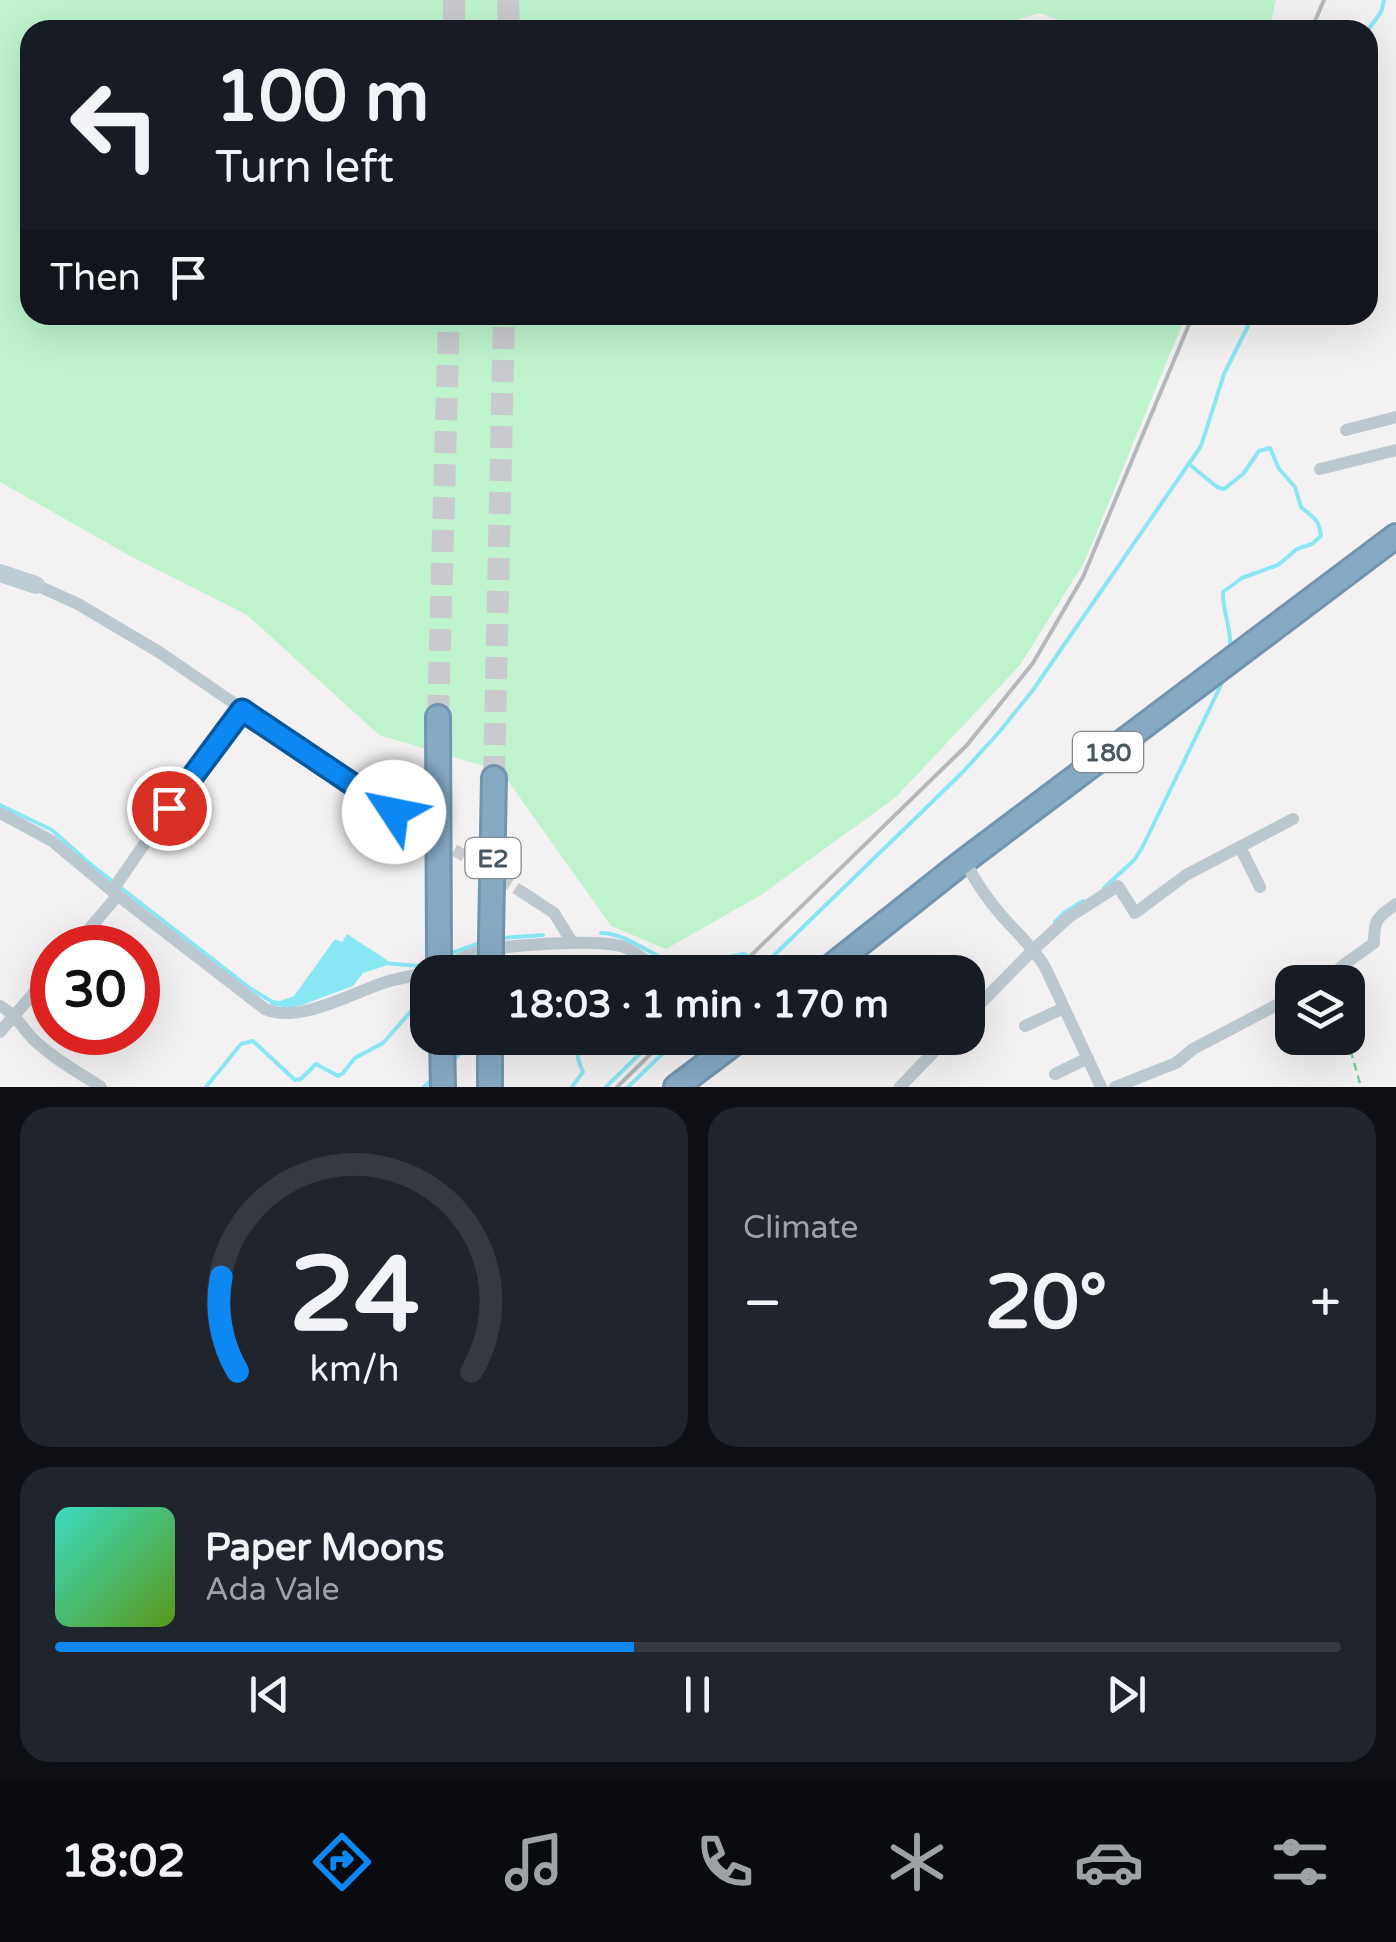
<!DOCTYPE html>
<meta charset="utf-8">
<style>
body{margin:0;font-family:"Varela Round",sans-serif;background:#20242c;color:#f1f3f6;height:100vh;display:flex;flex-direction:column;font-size:38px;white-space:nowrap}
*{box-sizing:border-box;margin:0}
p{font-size:32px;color:#9ea1a6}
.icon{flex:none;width:55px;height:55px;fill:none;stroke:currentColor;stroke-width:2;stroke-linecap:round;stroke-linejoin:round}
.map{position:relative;height:1087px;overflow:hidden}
.panel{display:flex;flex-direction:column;gap:20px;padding:20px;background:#0d0f14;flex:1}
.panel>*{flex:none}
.top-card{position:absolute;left:20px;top:20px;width:1358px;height:305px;border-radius:30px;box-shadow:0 10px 40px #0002;background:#171b24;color:#f1f3f6;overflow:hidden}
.buttons{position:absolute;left:1275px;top:965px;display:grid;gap:20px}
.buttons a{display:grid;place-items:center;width:90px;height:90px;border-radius:20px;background:#171b24;box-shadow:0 10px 40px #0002;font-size:50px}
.speed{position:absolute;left:30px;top:925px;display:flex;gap:20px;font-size:50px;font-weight:700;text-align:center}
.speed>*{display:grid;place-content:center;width:130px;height:130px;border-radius:50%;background:#171b24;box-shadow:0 10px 40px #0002;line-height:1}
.speed .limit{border:15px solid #d22;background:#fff;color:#111}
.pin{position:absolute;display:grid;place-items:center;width:85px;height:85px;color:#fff;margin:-42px;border:5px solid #fff;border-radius:50%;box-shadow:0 2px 10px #0007}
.me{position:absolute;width:110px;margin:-55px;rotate:304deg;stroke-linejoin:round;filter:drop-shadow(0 0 8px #0008)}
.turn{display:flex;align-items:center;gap:35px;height:210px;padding:0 30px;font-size:45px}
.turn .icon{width:130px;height:130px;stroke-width:2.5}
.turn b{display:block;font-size:70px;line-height:85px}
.then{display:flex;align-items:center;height:95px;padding:0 30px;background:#0003;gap:20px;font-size:38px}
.big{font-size:75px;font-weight:700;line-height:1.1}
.panel .tile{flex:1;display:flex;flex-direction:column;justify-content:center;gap:15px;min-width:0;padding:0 35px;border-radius:30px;background:#20242c}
.panel .dial{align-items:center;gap:0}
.dial svg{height:260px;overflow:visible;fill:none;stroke:#363941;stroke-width:7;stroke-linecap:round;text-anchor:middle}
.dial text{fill:#f1f3f6;stroke:none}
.song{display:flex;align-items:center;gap:30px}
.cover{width:120px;height:120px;border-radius:15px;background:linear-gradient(135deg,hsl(170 70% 55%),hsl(90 70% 35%))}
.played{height:10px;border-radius:5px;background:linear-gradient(90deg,#0d88f3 45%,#363941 45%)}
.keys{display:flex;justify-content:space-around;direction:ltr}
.heat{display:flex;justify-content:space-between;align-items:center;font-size:55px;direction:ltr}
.panel .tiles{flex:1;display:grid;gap:20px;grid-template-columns:1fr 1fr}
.tile:last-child{grid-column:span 2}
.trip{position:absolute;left:410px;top:955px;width:575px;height:100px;border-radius:30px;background:#171b24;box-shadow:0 10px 40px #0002;font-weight:700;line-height:100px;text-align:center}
.tab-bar{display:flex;height:160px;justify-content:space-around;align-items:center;background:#090b0e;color:#9ea1a6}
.tab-bar .icon{width:70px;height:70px}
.tab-bar .selected{color:#0d88f3}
.tab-bar b{font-size:45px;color:#f1f3f6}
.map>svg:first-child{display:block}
.green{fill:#bef3ce}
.water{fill:#89e7f3}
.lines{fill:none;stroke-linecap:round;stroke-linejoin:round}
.stream{stroke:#89e7f3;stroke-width:4}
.street-tunnel{stroke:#c9cace;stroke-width:12;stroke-dasharray:12 6;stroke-linecap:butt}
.highway-tunnel{stroke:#c9cace;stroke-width:22;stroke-dasharray:22 11;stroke-linecap:butt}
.highway-casing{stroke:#7295af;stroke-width:28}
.path{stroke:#74d49b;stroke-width:2.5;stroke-dasharray:8 5;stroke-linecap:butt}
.street{stroke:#bcc8cf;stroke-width:12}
.secondary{stroke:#beccd6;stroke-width:18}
.highway{stroke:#87aac3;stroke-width:22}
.rail{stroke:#b3b8bc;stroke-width:4}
.highway-bridge-casing{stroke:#7295af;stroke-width:28;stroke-linecap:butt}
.highway-bridge{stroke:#87aac3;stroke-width:22}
.route-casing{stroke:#08589e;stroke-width:25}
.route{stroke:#0d88f3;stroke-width:18}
.labels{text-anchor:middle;stroke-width:9;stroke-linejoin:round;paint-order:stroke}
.shield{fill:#fff;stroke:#7f8990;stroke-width:2.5}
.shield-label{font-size:25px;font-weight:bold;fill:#485761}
</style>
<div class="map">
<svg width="1396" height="1087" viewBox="0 0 1396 1087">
<rect width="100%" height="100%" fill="#f4f1f2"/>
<path class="green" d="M0 0H1276L1269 30H1085L1040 13 980 30H30V315H1186L1084 563 1020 665 896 797 761 895 666 949 611 926 501 771 379 735 247 615 132 557 0 482Z"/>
<path class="water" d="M347 934 387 960 385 966 363 973 353 986 302 1005 289 1008 270 1005 272 1000 280 1001 294 996 335 939 342 942Z"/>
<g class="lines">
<path class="stream" d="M1368 30 1381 12 1384 0
M1189 464 1217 487 1224 489 1243 474 1259 451 1270 448 1279 469 1295 487 1301 507C1313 518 1319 518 1321 536L1312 544 1297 549 1278 565 1242 578 1223 592C1222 611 1232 628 1230 648
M0 805 52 830 89 863 251 989 274 1003
M1104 888 1134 860 1142 848 1222 683
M1055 922 1064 913 1083 901
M601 933C628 934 645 952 669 961
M502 938 543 935
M449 954 483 942
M656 962 709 961 744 954 761 962H767L962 773 1000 731 1033 690 1201 446 1224 374 1248 326V315
M382 963 420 966 432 963
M546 972 561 961 642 962
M721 972 731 957
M744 972 754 962
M453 1060 477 1038
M206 1087 241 1044 253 1041 295 1080 301 1079 316 1064 338 1076 343 1073 355 1058 383 1043 428 992
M424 1087 435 1077
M572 1087 583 1072C577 1058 574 1050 583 1038
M606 1087 656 1038
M628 1087 679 1038"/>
<path class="street-tunnel" d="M393 812 522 892"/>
<path class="highway-tunnel" d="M454 0V30
M508 0 509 30
M438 717 449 315
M494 778 504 315"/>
<defs>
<path id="highway" d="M438 717 439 954
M491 937 494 778
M824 972 959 865 1396 536
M442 1038 443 1087
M490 1087V1038
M676 1087 741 1038"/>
</defs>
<use href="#highway" class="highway-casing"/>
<path class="path" d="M1347 1038 1361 1087"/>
<path class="street" d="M1346 430 1396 417
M1320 469 1396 450
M36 585 78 604 159 652 393 812
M0 813 52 841 112 891 265 1009C298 1024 350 994 383 983 400 977 418 976 435 970 450 965 463 956 478 952 504 945 600 938 624 947 638 953 650 965 663 972
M1240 847 1260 887
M965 861C975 881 987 899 1002 916 1017 933 1033 947 1045 967L1101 1087
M112 891 169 808 242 710
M522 892 554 913 572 942
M73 948 118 895
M1324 982 1331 979 1342 966 1374 943C1374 918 1377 918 1396 904
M0 1006C16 1014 22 1028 34 1040 54 1059 78 1072 101 1087
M968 1016 1034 949 1069 917 1118 886 1135 913 1186 875 1293 819
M1025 1026 1064 1008
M0 1032 52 972
M1055 1074 1088 1058
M900 1087 947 1038
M1115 1087 1176 1063 1193 1049 1292 997"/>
<path class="secondary" d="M0 573 36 585"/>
<use href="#highway" class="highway"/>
<path class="rail" d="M1311 30 1324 0
M734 972 967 745 1033 663 1083 577 1193 315
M617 1087 667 1038"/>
<defs>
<path id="highway-bridge" d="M439 954 440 972
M491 972V937"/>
</defs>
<use href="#highway-bridge" class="highway-bridge-casing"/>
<use href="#highway-bridge" class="highway-bridge"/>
</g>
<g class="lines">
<defs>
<path id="route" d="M169 808 242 710 394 812"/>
</defs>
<use href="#route" class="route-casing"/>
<use href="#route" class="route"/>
</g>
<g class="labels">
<g class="shield">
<rect x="1073" y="732" width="70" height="40" rx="8"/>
<rect x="465.5" y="838" width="55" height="40" rx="8"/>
</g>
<g class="shield-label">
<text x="1108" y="761">180</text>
<text x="493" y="867">E2</text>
</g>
</g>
</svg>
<div class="buttons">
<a><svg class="icon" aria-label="layers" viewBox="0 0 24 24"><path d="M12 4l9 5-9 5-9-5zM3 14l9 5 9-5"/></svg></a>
</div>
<div class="speed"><div class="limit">30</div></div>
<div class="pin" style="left:169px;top:808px;background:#d93025"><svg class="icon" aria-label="arrive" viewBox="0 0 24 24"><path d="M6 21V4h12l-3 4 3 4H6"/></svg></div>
<svg class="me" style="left:394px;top:812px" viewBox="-20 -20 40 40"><circle r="19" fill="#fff"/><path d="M0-13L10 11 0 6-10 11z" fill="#0d88f3"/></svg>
<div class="trip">18:03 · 1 min · 170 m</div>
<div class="top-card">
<div class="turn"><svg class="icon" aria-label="left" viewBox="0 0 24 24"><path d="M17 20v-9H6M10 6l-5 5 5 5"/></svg><div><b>100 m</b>Turn left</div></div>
<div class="then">Then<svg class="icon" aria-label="arrive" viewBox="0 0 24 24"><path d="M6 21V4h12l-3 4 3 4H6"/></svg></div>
</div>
</div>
<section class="panel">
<div class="tiles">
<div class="tile dial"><svg viewBox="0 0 100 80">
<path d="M14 69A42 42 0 1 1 86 69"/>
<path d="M14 69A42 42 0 0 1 9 40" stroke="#0d88f3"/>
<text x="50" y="56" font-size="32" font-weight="700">24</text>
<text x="50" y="72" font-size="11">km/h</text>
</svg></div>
<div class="tile"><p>Climate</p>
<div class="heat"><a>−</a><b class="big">20°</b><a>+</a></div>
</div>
<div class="tile">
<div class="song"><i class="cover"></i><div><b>Paper Moons</b><p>Ada Vale</p></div></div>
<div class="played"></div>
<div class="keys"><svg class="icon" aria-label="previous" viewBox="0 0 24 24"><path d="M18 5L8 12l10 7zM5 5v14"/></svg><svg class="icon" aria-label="pause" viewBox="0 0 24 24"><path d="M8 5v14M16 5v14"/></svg><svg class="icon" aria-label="next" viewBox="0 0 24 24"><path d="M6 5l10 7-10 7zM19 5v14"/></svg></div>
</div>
</div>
</section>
<nav class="tab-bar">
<b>18:02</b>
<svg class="icon selected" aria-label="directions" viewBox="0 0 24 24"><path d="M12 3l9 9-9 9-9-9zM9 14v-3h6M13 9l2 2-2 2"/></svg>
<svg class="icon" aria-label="music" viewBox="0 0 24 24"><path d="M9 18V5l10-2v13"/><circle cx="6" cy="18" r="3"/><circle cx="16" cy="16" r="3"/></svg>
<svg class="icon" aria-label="phone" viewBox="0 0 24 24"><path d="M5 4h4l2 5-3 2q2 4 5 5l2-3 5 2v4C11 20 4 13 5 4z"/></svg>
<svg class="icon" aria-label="climate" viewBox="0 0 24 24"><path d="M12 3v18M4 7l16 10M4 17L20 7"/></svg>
<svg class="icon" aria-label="car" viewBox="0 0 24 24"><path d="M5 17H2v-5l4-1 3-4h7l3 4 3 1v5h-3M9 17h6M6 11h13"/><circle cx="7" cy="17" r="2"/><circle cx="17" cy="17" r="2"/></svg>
<svg class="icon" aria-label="filters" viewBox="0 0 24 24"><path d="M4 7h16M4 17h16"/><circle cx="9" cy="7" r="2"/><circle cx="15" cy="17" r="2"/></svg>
</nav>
